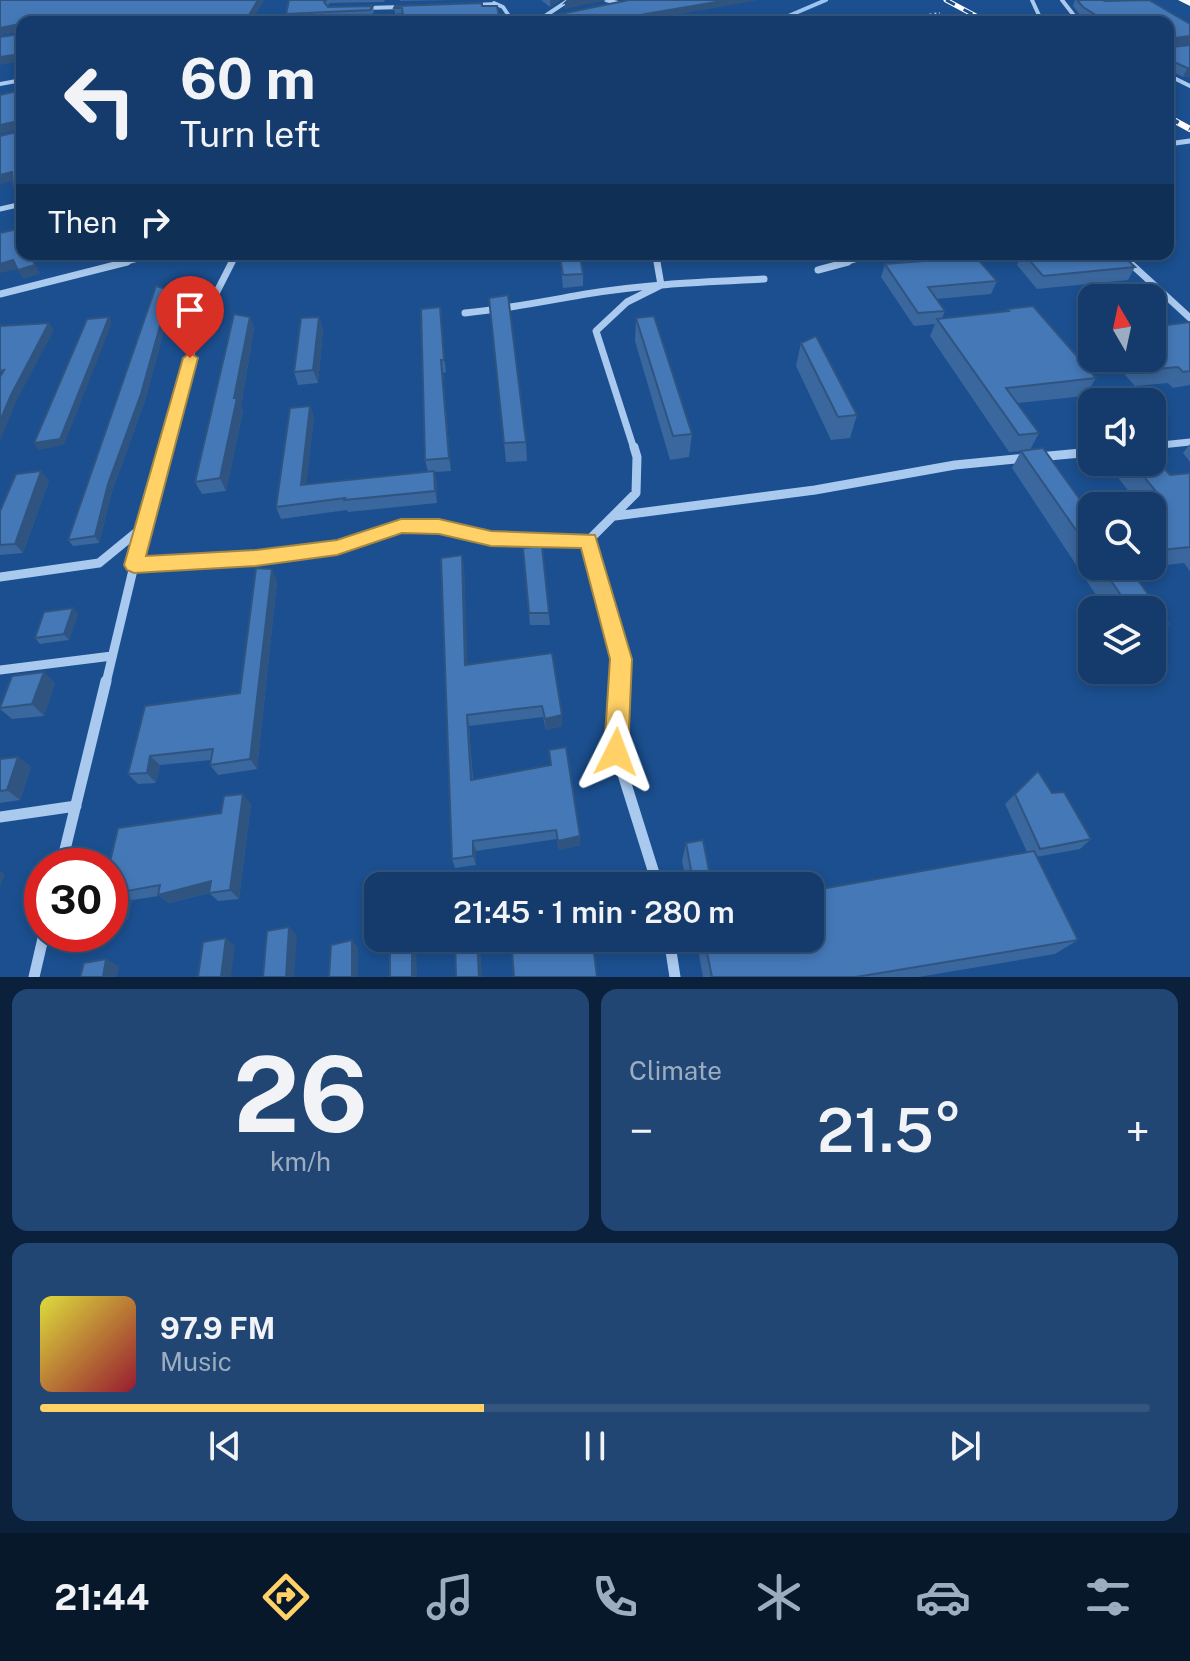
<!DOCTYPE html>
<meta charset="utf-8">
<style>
body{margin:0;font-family:"Public Sans",sans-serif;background:#214673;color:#f1f3f6;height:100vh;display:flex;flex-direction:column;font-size:30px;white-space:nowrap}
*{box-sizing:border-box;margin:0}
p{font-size:26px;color:#9dadc1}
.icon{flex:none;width:44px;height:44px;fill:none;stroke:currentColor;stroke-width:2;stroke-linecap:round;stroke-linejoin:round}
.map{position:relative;height:977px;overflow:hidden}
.details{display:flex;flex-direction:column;gap:12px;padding:12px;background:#0b203b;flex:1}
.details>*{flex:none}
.guide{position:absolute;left:16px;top:16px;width:1158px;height:244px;border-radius:16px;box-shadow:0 4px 12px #0003,0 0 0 2px #33557e;background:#143b6b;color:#f1f3f6;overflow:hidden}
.needle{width:52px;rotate:351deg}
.fabs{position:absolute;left:1078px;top:284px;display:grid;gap:16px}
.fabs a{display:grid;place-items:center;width:88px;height:88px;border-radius:16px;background:#143b6b;box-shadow:0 4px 12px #0003,0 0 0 2px #33557e;font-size:40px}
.speed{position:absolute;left:24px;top:848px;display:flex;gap:16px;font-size:40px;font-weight:700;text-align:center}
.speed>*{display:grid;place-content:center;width:104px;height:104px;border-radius:50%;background:#143b6b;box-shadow:0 4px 12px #0003,0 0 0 2px #33557e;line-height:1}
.speed .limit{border:12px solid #d22;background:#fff;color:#111}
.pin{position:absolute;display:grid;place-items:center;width:68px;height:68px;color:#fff;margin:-82px -34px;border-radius:50% 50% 50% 0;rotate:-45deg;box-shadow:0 0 8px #0007}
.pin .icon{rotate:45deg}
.me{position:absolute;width:88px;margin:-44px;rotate:3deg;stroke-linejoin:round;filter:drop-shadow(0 0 6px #0008)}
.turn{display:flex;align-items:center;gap:28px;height:168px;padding:0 32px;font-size:36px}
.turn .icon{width:104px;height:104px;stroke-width:2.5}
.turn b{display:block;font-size:56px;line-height:68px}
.then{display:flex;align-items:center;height:76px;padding:0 32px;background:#0003;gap:16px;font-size:30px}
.big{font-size:60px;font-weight:600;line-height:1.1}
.details .tile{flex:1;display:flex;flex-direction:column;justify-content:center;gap:12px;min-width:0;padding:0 28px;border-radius:16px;background:#214673}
.details .dial{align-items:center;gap:0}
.dial b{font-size:104px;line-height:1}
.song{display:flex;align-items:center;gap:24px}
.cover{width:96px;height:96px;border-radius:12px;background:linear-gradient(135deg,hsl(60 70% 55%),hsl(350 70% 35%))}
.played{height:8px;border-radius:4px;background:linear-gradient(90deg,#ffd166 40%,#33557e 40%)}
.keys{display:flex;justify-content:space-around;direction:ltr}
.heat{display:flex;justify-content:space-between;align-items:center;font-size:44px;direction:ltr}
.details .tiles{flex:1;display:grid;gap:12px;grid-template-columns:1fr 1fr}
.tile:last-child{grid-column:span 2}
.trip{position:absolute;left:364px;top:872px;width:460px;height:80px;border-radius:16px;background:#143b6b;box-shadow:0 4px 12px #0003,0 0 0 2px #33557e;font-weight:600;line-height:80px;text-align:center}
.menu{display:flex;height:128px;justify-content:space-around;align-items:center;background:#08182b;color:#9dadc1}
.menu .icon{width:56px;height:56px}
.menu .active{color:#ffd166}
.menu b{font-size:36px;color:#f1f3f6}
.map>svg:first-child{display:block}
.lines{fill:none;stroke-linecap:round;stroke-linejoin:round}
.stream{stroke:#9cc4f0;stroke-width:4}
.path{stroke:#a9c9ee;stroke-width:2;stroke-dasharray:2 3;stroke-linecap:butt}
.minor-far4{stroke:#a9c9ee;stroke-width:4}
.minor-far3{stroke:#a9c9ee;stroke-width:5}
.minor-far2{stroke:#a9c9ee;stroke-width:7}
.minor-far1{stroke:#a9c9ee;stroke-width:9}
.minor{stroke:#a9c9ee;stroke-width:11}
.trunk{fill:#f8faff;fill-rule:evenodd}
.rail-far1-casing{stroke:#fff;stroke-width:5}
.rail-casing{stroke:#fff;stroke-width:6}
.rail-far1{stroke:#1b4f8f;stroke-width:3;stroke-dasharray:10;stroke-linecap:butt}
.rail{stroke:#1b4f8f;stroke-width:4;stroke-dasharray:12;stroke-linecap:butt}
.wall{fill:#3a679d}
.shaded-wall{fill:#305480}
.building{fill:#4478b7;stroke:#305480;stroke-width:2}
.route{fill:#ffd166;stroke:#a68842;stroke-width:2}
</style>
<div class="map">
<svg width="1190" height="977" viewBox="0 0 1190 977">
<rect width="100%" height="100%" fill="#1b4f8f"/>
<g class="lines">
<path class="stream" d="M758 22 786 17 826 0"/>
<path class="path" d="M880 22 940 13"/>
<path class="minor-far4" d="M606 0 618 3
M1032 0 1042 22
M1062 0 1079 22
M494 3 503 7 513 22
M473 5 496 4
M365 8 403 7
M539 20 569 0
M1168 75 1190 86
M0 84 22 80"/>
<path class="minor-far3" d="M1168 144 1190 141
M0 209 22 204
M656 254 658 264
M1121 254 1131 264
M119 264 157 254
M231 264 236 254
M841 264 874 254"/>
<path class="minor-far2" d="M1129 262 1190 318
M818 270 848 262
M0 294 127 262
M465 313C506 309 546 301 586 294 645 284 705 282 764 279
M1152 446 1190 442
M165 449 198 329 232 262
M634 449 596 331 627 302 661 285 657 262"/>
<path class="minor-far1" d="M1038 457 1092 452
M615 516 815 490 955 465 1025 458
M588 541 621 659 620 683
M134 565 256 558 337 548 401 526 439 527 491 538 588 541 636 493 637 457 634 447
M0 577 99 563 143 527 165 447
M0 670 112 656
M106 683 143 528"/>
<path class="minor" d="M620 681 616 752 658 886
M0 817 76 806
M61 866 106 681
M669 938 675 977
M34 977 44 934"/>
<path class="trunk" d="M1178 0H1190V6Z"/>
<defs>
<path id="rail-far1" d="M946 0 987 22"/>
<path id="rail" d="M1168 117 1190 129"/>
</defs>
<use href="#rail-far1" class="rail-far1-casing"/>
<use href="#rail" class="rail-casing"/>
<use href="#rail-far1" class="rail-far1"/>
<use href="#rail" class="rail"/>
</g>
<path class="wall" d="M0 0H264L251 22H22V31L0 35Z
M289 0H385L384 2 330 3 327 6 328 7 373 6 374 12 371 15 287 20 286 14Z
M400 0H454L400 1Z
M541 0H560L550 7Z
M1075 0H1103L1190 24V43L1171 46 1190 45V76L1183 77 1168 69V22H1091L1080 15 1073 6Z
M482 6 395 14 394 8Z
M1022 254H1121L1135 267 1128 280 1037 289 1017 265Z
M560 257 583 274V286L563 288Z
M885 264 997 281 991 294 936 299 945 311 942 318 1005 312 1007 309 1096 378 1085 396 1018 403 1039 433 1030 450 1086 508 1092 507V566H1152V506L1137 502 1106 462H1152L1170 475 1190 473V571L1184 563 1130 569 1169 624 1154 640H1152V610H1106L1012 468 1021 451 1009 452 930 336 935 324 914 326 881 277Z
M170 290 173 297 145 401 112 491 99 543 73 546 68 540Z
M489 298 526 442 527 461 506 462Z
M440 307 446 372 443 373 451 471 434 472 437 483V503L348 512 347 510 281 519 276 507 310 406 314 418 306 484 428 472 425 460Z
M250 317 254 329 241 406 243 411 226 491 202 494 195 482Z
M319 317 323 330 318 383 298 385 294 372Z
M636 318 692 434 689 457 670 460 635 341Z
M1190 322V385L1173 388 1168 383 1135 386 1110 358H1152Z
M801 343 857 415 850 438 831 440 796 366Z
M1190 444V462L1183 453Z
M49 481 23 553 0 555V511Z
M542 546 550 625H530L523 548Z
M462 555 464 568 467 665 552 653 562 726 546 730 543 717 469 726 473 780 550 765 580 836V845L559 850 557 839 476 851V865L455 868 452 859Z
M277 581 257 769 218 775 210 765 211 760 160 765 156 783 138 784 128 774 145 706 240 693Z
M73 608 78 614 69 640 40 644 35 638Z
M55 683 44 716 12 719 0 709V706Z
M18 757 31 767 20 800 0 803V759Z
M1038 771 1052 793 1091 839 1080 849 1036 857 1078 940 1055 954 919 977H703L696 938H810L1027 852 1005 804Z
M251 804 239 899 218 901 209 893 169 903 159 896 132 900 128 919 110 922V866L221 813Z
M686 843 712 886H687L682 861Z"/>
<path class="shaded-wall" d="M258 0H264L251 22 249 15Z
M550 0H560L550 7Z
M581 0H607L565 9V3Z
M728 0H759L651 19 650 22H624L646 14Z
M19 24 22 31 0 35V28Z
M1190 36V43L1168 47V39Z
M13 55 16 62 0 65V57Z
M1187 68H1190V76L1183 77Z
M18 121 22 129 0 134V125Z
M12 172 16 180 0 184V175Z
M22 184V193L17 194 13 186Z
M30 254H45L32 257 40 274 23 279 18 270Z
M13 260 18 269 0 273V264Z
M170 290 173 297 145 401 112 491 99 543 95 536 108 484Z
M440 307 442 320 446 372 444 360Z
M109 317 112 323 64 445 38 450 34 443Z
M250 317 254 329 241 406 243 411 226 491 220 478Z
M319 317 323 330 318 383 313 370Z
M49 323 54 330 16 402 0 441V421L11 395Z
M441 360 443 373 451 471 449 458Z
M310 406 314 418 305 496 301 485Z
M41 471 49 481 23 553 15 544Z
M434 471 437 483V503L435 491Z
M462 555 464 568 468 676 465 665Z
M272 569 277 581 257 769 250 759Z
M73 608 78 614 69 640 64 634Z
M44 672 55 683 44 716 32 704Z
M467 715 469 726 473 791 471 780Z
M562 715V726L546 730 545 719Z
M150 756 160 765 156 783 147 773Z
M18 757 31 767 20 800 7 790Z
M243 794 251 804 239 899 230 890Z
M580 836V845L559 850 558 841Z
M473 841 476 851V865L473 856Z
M0 871 5 874 0 887Z
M211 881 220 890 169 903 158 895Z
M121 892 132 900 128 919 117 911Z
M289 927 297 935 294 977H286Z
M226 938 235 946 231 977H221Z
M412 938H416L417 977H412Z
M477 938H480L482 977H479Z
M352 940 358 947V977H352Z
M106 959 119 966 117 977H103Z"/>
<path class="building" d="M0 0H258L249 15 241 16 245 22H22V27L19 24 0 28Z
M289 0H326L324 2 328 7 373 6 370 10 286 14Z
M568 0H581L565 3Z
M629 0H728L646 14 651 16 624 22H519L518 20 526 21Z
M1077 0H1103L1105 1 1149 0 1190 24V36L1168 39V22H1107L1083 7Z
M482 3V6H497L500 22H404L402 8H394L395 6Z
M22 31V70L18 68 13 55 0 57V37L20 34Z
M1168 45 1172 47 1190 45V68H1187L1168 59Z
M22 90V125L18 121 0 125V95Z
M22 128V184L13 186 12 172 0 175V136L20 131Z
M22 228V254H30L35 265 18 270 13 260 0 264V233Z
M1024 254H1121L1135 267 1043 276Z
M580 256 583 274 563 275 560 257Z
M976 257 997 281 928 287 945 311 918 313 885 264Z
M156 286 170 290 141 394 108 484 95 536 68 540Z
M508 295 526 442 504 443 489 298Z
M1033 306 1096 378 1006 388 1039 433 1019 435 937 319 1009 311 1007 309Z
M440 307 444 360H441L449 458 425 460 421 309Z
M234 314 250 317 234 398H237L220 478 195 482Z
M654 316 692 434 673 436 636 318Z
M109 317 60 439 34 443 87 319Z
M319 317 313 370 294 372 301 318Z
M1190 322V371L1183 372 1178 367 1145 370 1134 358H1152V327Z
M49 323 11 395 0 421V377L4 370 0 371V326Z
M816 336 857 415 838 417 801 343Z
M310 406 301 485 434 471 435 491 344 500 345 498 276 507 290 408Z
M1043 448 1086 508 1092 507V553L1021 451Z
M1152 454 1170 475 1190 473V547L1152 551V506H1103L1162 499 1132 462H1152Z
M41 471 15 544 0 545V511L16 474Z
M542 546 549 613H529L523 548Z
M462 555 465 665 552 653 562 715 545 719 542 706 467 715 471 780 551 765 549 750 566 747 580 836 558 841 556 830 473 841V856L452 859 441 558Z
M1101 566H1128L1169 624 1152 626V610H1131Z
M256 568 272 569 250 759 210 765 213 749 150 756 147 773 128 774 145 706 240 693Z
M73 608 64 634 35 638 44 612Z
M44 672 32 704 0 708 12 676Z
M18 757 7 790 0 791V759Z
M1038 771 1052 793 1064 792 1091 839 1040 849 1015 794Z
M243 794 230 890 209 893 211 881 158 895 160 885 121 892 117 911 110 912V866H109L118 828 221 813 224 796Z
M703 840 712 886H694L686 843Z
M1034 851 1078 940 856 977H712L704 938H810V891Z
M289 927 286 977H263L267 931Z
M226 938 221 977H198L203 942Z
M390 938H412V977H390Z
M455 938H477L479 977H456Z
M511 938H592L597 977H514Z
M352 940V977H329L331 945Z
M106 959 103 977H80L84 963Z"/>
<path class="route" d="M190 353 198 358 146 556 256 550 337 540 401 519H439L491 531 595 535 632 659 628 752 624 760 616 764 608 760 604 752 610 659 581 548 491 546 439 534 402 533 337 555 256 566 134 573 127 570 124 565 183 358Z"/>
</svg>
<div class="fabs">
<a><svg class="needle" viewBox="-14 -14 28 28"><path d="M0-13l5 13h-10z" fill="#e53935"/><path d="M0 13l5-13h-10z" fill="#9dadc1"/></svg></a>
<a><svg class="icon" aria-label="sound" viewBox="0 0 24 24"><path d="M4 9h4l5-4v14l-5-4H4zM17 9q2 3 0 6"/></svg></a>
<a><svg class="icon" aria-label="search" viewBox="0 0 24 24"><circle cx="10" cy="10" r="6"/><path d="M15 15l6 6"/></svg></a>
<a><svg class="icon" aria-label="layers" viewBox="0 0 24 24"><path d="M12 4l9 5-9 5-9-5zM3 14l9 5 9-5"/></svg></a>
</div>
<div class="speed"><div class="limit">30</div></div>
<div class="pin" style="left:190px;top:358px;background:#d93025"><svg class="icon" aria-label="arrive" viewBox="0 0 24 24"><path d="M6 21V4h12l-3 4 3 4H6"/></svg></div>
<svg class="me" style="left:616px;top:752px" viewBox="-20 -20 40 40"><path d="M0-17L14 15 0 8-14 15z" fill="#ffd166" stroke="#fff" stroke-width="4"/></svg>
<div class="trip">21:45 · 1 min · 280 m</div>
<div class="guide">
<div class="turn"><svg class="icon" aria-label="left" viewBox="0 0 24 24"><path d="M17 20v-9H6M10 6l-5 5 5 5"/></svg><div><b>60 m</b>Turn left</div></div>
<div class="then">Then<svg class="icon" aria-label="right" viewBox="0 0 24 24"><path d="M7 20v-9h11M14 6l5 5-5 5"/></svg></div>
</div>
</div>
<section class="details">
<div class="tiles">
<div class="tile dial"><b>26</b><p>km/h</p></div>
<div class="tile"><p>Climate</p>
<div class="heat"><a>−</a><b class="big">21.5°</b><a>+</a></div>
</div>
<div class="tile">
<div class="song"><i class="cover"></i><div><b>97.9 FM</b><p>Music</p></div></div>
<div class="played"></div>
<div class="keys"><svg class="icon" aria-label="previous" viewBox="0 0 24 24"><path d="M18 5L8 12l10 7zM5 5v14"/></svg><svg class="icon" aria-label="pause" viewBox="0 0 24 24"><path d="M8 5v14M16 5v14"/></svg><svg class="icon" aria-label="next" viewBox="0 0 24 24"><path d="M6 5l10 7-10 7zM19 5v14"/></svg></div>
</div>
</div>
</section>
<nav class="menu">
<b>21:44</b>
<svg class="icon active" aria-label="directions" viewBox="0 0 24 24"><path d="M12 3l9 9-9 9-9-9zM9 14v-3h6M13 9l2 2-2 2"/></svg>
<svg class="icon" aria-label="music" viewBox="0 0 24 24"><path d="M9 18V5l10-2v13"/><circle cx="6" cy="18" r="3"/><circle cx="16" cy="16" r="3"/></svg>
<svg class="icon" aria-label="phone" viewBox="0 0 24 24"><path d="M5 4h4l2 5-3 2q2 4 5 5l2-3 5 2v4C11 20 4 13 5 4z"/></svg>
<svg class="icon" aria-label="climate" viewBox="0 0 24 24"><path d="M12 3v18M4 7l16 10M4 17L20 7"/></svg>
<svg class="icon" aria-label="car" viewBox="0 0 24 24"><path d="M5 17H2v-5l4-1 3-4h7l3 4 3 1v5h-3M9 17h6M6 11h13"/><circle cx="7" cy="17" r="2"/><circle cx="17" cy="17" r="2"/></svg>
<svg class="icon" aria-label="filters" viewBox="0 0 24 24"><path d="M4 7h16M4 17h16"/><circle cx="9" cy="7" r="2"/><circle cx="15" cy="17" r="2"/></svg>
</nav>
